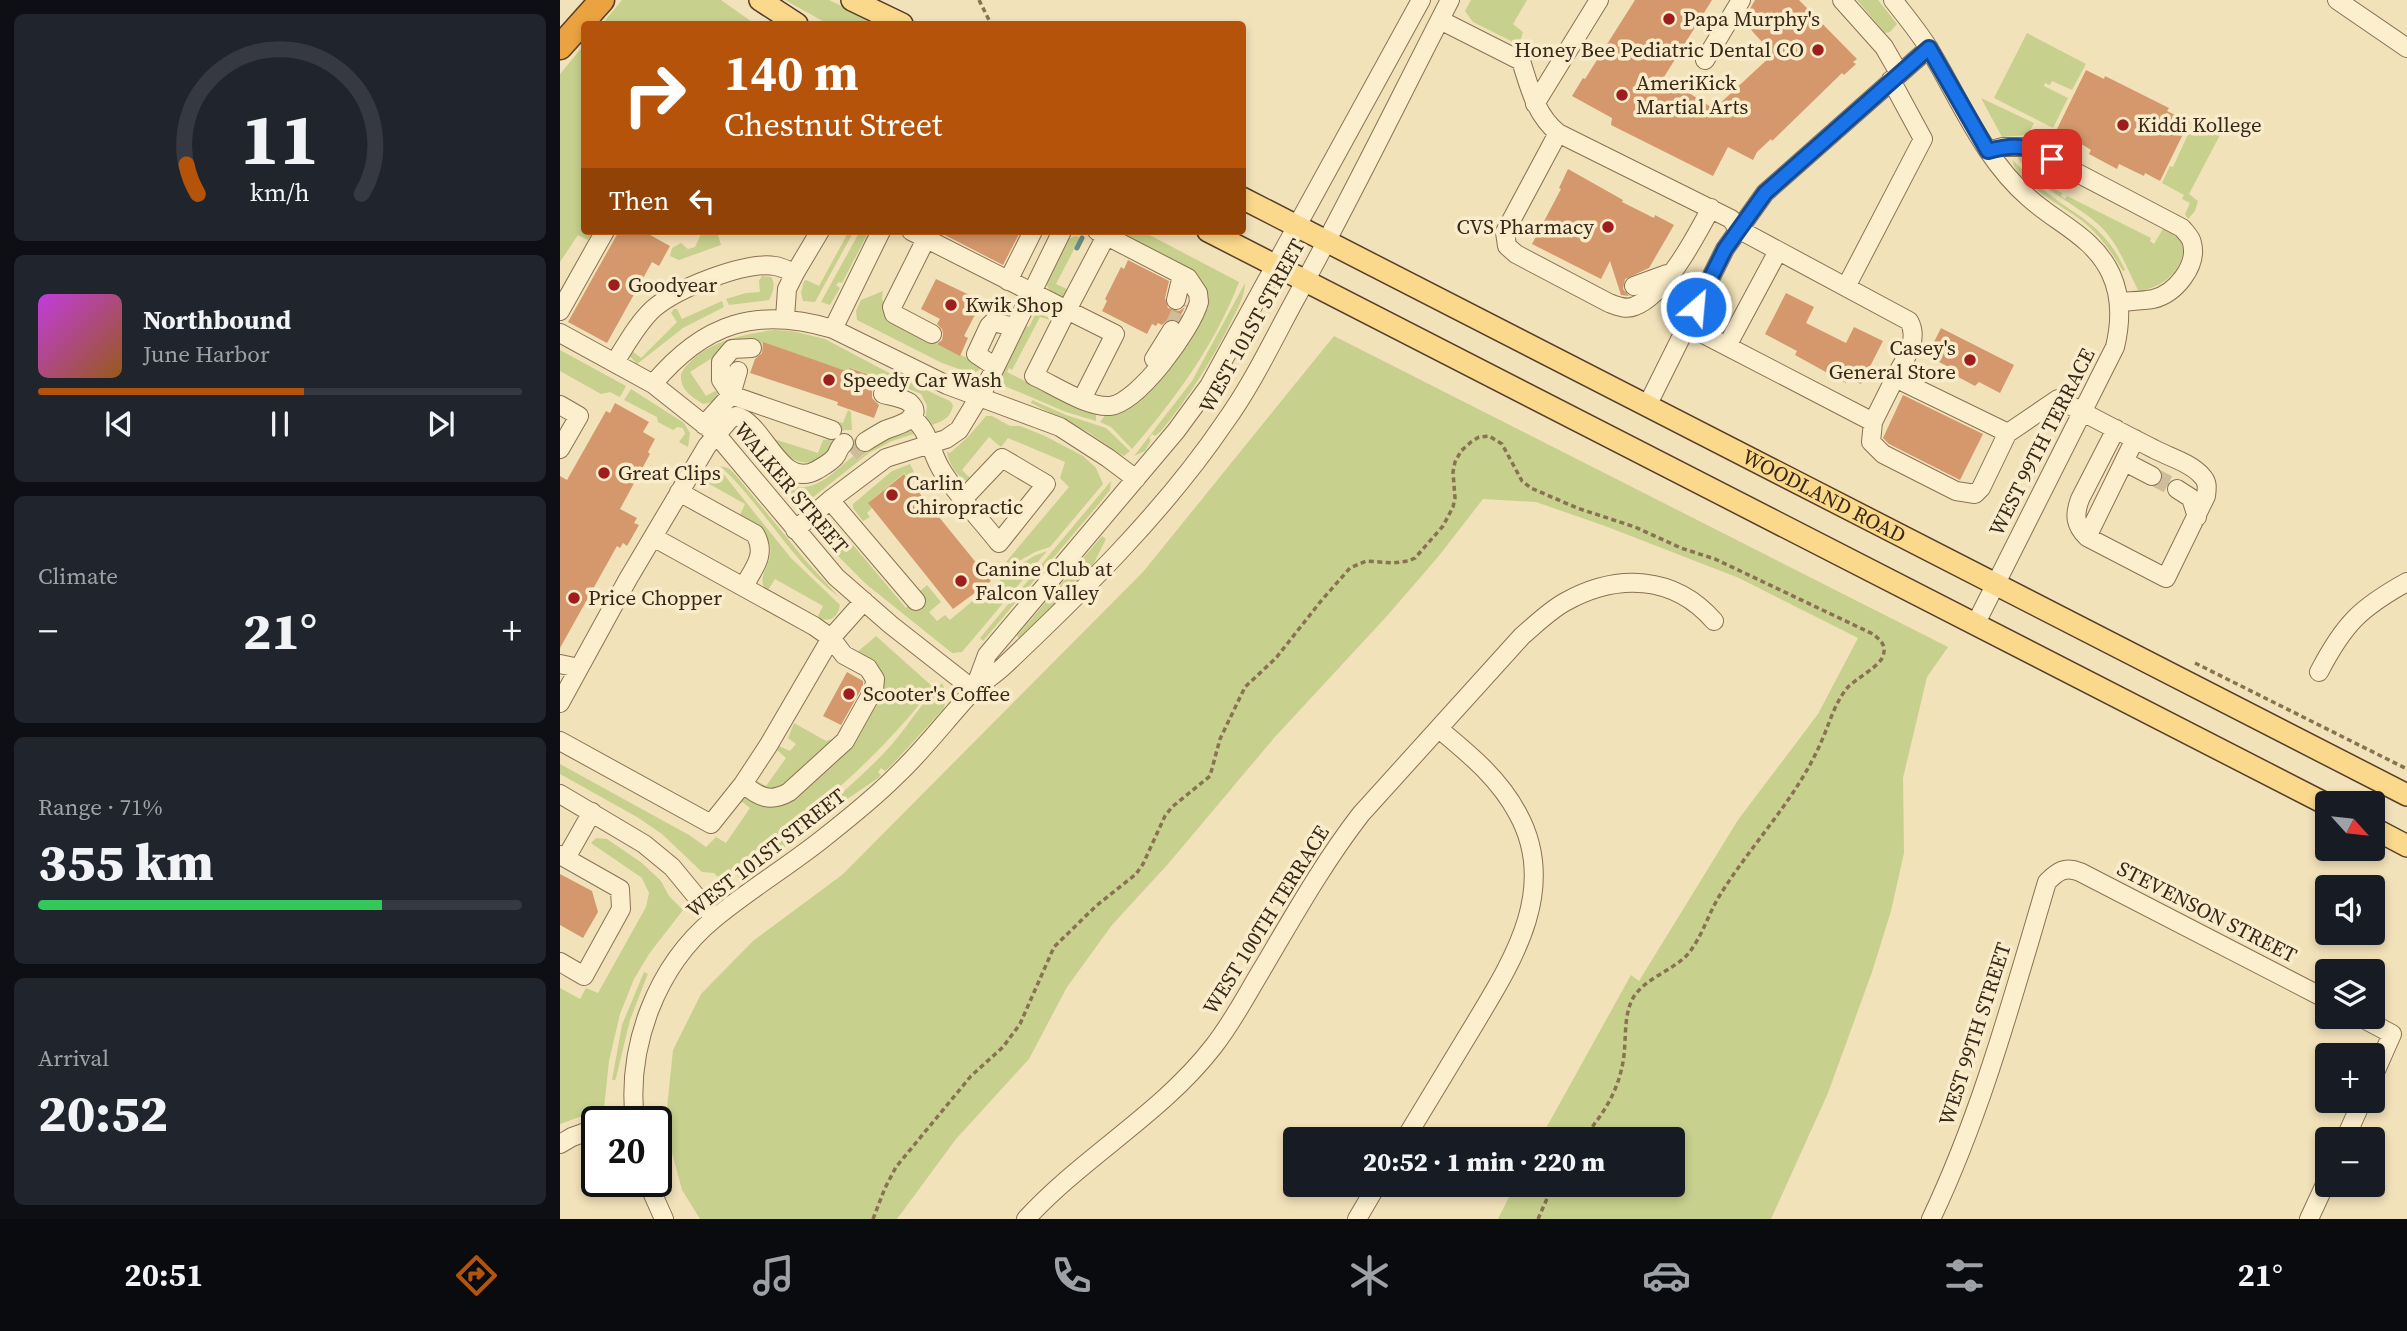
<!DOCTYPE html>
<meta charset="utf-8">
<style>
body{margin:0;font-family:"Source Serif 4",serif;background:#20242c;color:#f1f3f6;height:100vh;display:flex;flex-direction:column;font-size:26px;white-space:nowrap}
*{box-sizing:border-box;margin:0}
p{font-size:23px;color:#9ea1a6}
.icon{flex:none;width:38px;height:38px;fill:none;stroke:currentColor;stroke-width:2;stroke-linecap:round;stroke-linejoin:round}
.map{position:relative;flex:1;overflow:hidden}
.panel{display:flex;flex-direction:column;gap:14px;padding:14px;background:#0d0f14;width:560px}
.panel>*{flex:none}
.hud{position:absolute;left:21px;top:21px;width:665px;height:214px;border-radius:7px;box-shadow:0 4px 10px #0003;background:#b45309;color:#fff;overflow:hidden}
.needle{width:46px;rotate:117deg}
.tools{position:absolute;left:1755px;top:791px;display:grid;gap:14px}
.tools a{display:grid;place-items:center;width:70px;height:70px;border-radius:7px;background:#171b24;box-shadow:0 4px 10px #0003;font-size:35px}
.speed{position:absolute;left:21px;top:1106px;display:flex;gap:14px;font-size:35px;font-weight:700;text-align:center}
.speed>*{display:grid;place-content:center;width:91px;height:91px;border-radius:50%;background:#171b24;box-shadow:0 4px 10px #0003;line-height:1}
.speed .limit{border:4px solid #111;border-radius:10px;background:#fff;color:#111}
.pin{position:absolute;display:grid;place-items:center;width:60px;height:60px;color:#fff;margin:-30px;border-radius:14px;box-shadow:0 4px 10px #0006}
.me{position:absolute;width:77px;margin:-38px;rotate:27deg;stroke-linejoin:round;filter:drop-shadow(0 0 5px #0008)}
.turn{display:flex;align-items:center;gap:24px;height:147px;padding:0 28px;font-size:32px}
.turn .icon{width:91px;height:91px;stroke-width:2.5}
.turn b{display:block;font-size:49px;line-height:60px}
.then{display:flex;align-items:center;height:66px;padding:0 28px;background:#0003;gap:14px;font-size:26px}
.big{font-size:52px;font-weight:800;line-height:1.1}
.panel .tile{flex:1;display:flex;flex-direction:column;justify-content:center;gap:10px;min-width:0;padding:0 24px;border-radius:10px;background:#20242c}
.panel .dial{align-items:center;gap:0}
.dial svg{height:182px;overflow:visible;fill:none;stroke:#363941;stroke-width:7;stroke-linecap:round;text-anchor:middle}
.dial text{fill:#f1f3f6;stroke:none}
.song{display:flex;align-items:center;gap:21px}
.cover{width:84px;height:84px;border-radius:10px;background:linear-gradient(135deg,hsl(290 70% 55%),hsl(30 70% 35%))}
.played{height:7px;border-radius:4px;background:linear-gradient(90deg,#b45309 55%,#363941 55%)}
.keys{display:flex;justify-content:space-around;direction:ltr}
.heat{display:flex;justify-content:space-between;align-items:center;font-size:38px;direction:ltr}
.charge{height:10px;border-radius:5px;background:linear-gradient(90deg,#34c759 71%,#363941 0)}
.trip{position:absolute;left:723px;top:1127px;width:402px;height:70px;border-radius:7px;background:#171b24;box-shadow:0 4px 10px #0003;font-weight:800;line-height:70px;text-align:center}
.menu{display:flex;height:112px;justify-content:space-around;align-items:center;background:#090b0e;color:#9ea1a6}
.menu .icon{width:49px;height:49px}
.menu .current{color:#b45309}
.menu b{font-size:32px;color:#f1f3f6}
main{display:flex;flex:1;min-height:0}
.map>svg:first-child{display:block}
.green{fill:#c7d08d}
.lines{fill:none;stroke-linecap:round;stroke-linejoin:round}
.stream{stroke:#668f86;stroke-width:5}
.building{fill:#d4986c}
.minor-tunnel{stroke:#cdbd9a;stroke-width:18;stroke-dasharray:18 9;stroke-linecap:butt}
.minor-casing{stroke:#8a7153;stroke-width:20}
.major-casing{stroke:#563e28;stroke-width:24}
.highway-casing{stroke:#563e28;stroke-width:27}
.path{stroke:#8a7153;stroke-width:3.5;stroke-dasharray:5 3.5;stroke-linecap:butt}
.minor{stroke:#fcefcd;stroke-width:18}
.major{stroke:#fad98c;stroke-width:21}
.highway{stroke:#eba240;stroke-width:24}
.route-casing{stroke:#114b97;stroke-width:18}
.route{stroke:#1a73e8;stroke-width:12}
.poi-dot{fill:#9e1e1e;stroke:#f8ecca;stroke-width:2.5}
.labels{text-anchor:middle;stroke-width:7;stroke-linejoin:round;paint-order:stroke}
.poi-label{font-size:21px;fill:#372819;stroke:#f8ecca;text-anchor:start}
.street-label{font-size:21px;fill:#372819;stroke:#f8ecca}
</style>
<main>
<section class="panel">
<div class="tile dial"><svg viewBox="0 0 100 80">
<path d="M14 69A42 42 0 1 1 86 69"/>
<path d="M14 69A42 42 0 0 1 9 56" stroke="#b45309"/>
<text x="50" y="56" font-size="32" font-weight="700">11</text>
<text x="50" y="72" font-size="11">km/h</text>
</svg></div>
<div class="tile">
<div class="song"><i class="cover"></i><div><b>Northbound</b><p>June Harbor</p></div></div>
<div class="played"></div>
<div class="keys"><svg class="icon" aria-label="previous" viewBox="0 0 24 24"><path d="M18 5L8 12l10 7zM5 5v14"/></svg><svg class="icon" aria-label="pause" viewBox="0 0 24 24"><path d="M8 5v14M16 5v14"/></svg><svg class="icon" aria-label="next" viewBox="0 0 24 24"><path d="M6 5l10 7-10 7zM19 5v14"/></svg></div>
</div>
<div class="tile"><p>Climate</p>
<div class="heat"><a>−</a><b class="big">21°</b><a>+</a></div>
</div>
<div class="tile"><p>Range · 71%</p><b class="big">355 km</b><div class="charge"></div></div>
<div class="tile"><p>Arrival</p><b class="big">20:52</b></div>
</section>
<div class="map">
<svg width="1847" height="1219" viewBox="0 0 1847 1219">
<rect width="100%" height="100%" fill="#f2e2ba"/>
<path class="green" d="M62 0H161L195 24H42Z
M225 0H269L319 24H268Z
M911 0H967L953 24 963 32 961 39 953 42 913 22 905 11Z
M1297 0H1318L1337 24 1330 32 1325 33Z
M1467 33 1526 64 1512 90 1492 81 1490 85 1485 83 1484 86 1508 98 1493 128 1434 98Z
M24 45V231H33L28 240 18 235 0 262V74Z
M1421 98 1474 123 1468 135 1442 137Z
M1635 119 1661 133 1629 194 1638 201 1635 211 1628 219 1625 214 1630 203 1622 199 1624 195 1602 183 1610 166 1613 167Z
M1457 156H1461L1499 175V180L1495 189 1502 193 1501 196 1505 199 1507 196 1591 238 1590 241 1594 244 1603 229C1646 243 1611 291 1578 290 1566 267 1559 244 1539 225 1513 201 1475 188 1457 156Z
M1452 160C1462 168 1470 179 1480 187 1516 217 1544 223 1565 270L1563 271C1552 253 1542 238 1526 224 1508 208 1456 184 1452 160Z
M289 231H294L255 302 243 301 241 293 244 281 246 280 259 286Z
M300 231H309L282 283 279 282 276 285 280 288 270 305 261 302Z
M550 231H582L679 282C655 345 615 399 572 449L551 427 540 422 546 414H553L645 301Z
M142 232 158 235 161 245 119 260 110 256 112 248 121 243 128 249 135 247Z
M515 236 520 238 496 284 507 289V293L502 297 490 291 486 284 509 239Z
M202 276 211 277C216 283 213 293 209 300L169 305 166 299 186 293 200 292 199 281Z
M685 283C685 297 676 311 670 324 650 363 629 397 601 431L595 436 592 434 589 438 591 440 585 451 574 456 632 381Z
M323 291 322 298 326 313 369 340 418 363 420 369 413 374 382 363 297 320 296 311 301 300Z
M162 301 164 307 123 328 77 364 68 354 72 351 81 358 117 322 111 313 114 309H117L122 319Z
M476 313 491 318 493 321 480 317 452 370 449 368 447 372 526 412 536 414V421L506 412 440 384V377L465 325 469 327Z
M214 330 232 331 265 339 335 376 333 382 291 368 289 372 195 341 155 356 130 372 146 396 155 391 158 393 154 405 152 402 143 404C131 396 120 390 121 374 138 343 183 334 214 330Z
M774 336 1388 647 1367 677 1343 778 1344 853 1331 911 1312 972 1268 1093 1211 1219H938L955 1185H1113V1139H980L1071 975 1079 981 1178 820 1258 714 1298 638 1179 578 1045 526 976 502 923 499 878 557 826 617 714 738 608 864 552 925 507 987 469 1059 396 1139 337 1219H140L122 1190 105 1127 113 1050 141 994 193 941 282 875 583 572Z
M0 350 66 386 60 397 50 392 41 394 0 371Z
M338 377 390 401 393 405C391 420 378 423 368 426L365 422 367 406 361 394 349 389 334 390Z
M71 389 124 423 130 433 128 447 119 442 125 434 123 428 117 427 113 430 98 422 97 417 64 400Z
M472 400 506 415 546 428 570 451 564 456 560 454 528 432 471 403Z
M288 410 291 412 292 430H284L278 434 281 440 255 462C233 465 226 455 214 439L258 453 263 440 270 439 275 421 283 423Z
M426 416H432L450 426H460L485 436 523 456 536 468 543 484 490 547 475 552 450 566 446 562 509 487 500 478 505 462 448 438 441 447 429 437 402 470 410 478 408 482C397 477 389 464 387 452L390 453 408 437Z
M354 427 357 433 332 441 309 453 252 498 241 496 230 499 179 438 184 439 187 436 229 485C254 495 275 471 293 456L297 460 310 450 307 446Z
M350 464 355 474 350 479 344 473 309 502 312 508 307 513 310 517 303 521 293 508V504L332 471Z
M160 466 168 468 174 473 246 561 279 597C231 562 204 506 160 466Z
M154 468 165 476 231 558 280 605C278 616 272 622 260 619L258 616 263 606 215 579 208 590 203 585C201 576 205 572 208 563 217 539 199 526 180 515L185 504 144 481Z
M551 481 550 490 538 505 423 641 420 638Z
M272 520 346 608 348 605 357 609 365 601 359 592 367 585 381 602 369 612 377 621 385 615 390 620 422 593H432L438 589 441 576 474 556 487 551 402 652 392 653 306 584 266 544 263 533 265 525Z
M542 536 546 539 530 571 461 640 457 636Z
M316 636 373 687C314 765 240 823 161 880L154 873 142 872 102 834 77 817 0 774V764L129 835 146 847 156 837 166 843 190 808 181 801 182 798 186 797 200 805H217L320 688 295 654Z
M382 683 387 695 384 708 331 766 325 771 321 768 318 772 321 775 318 778 264 815 221 850 179 878 177 875C227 837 279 800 323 754 345 732 360 703 382 683Z
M234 723 266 741 275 738 282 725 285 727 279 737 223 789 212 793 194 783 197 781 206 786 226 758 217 750 219 746 230 751 236 744 228 738Z
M36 838 47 839 82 863 101 881 109 896 123 910 89 954 74 979 60 1014 49 1061 44 1108 0 1124V988L20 999 26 988 38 993 86 907 89 893 82 878 31 843Z
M84 972 88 974 87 976 70 1020 56 1078 55 1080H52L62 1025Z"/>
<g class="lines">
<path class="stream" d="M517 248 522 238"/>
</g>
<path class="building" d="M1075 0H1152L1104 77 1154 109 1213 54 1183 21 1195 0H1239L1297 59 1293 62 1296 64 1284 75 1282 73 1212 141 1211 139 1197 152 1193 160 1168 147 1153 176 1051 125 1052 118 1012 96 1023 78 1025 79Z
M1526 70 1544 79 1545 76 1609 108 1607 111 1629 122 1600 181 1585 173 1584 176 1559 164 1557 169 1529 154 1531 150 1497 129Z
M1008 169 1063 200 1062 202 1094 218 1095 215 1114 225 1089 268 1065 279 1063 289 1069 296 1061 295 1050 261 1041 279 972 244 1001 189 999 188Z
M59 231H83L110 246 99 266 92 262 47 343 8 322Z
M381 231H457L460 232 443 265 381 233Z
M568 260 609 281 605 298 608 308 619 311 625 307 618 320H607L602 325 598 323 596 326 592 324 587 334 542 311 547 301 545 299 561 267 564 269Z
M376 279 422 301 404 336 408 338 400 356 377 344 382 340 383 334 382 329 377 324 380 319 361 309Z
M1226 293 1254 307 1246 323 1286 343 1294 327 1323 341 1301 384 1288 378 1286 383 1273 376 1235 355 1237 351 1205 334Z
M1381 328 1454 365 1440 393 1419 382 1415 386 1387 371V366L1367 356Z
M203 342 289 372 290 368 327 381V383L315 386 312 391V398L319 405 314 418 277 405 278 402 190 373 195 359 202 353Z
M1343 395 1423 434 1400 480 1329 444 1323 438Z
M55 403 89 422 83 432 95 439 88 452 90 454 60 509 77 518 74 523 79 525 67 546 63 543 60 548 57 546 0 648V476L7 480 46 411 50 413Z
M344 474 431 581 393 609 308 503Z
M287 672 303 681V686L281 725 263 716Z
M0 874 32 891 38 912 23 938 0 925Z"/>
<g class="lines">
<path class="minor-tunnel" d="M612 330 624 304
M291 453 305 442
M1592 476 1617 489"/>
<defs>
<path id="minor" d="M1282 0 1324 47 1339 73
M1333 0C1346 17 1360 33 1371 52 1401 102 1424 159 1469 198 1498 224 1534 237 1551 274 1562 298 1561 322 1555 347L1415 625
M1777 0 1847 48
M880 20 961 61C970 88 975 114 998 133L1171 219 1178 229 1349 321C1360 340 1344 360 1335 378L1448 433 1498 399C1530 416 1562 433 1594 449 1609 457 1631 463 1642 476 1648 482 1647 488 1646 496L1606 578 1527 537C1515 525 1514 515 1520 499L1556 429
M1145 60 1181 0
M975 104 1039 0
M998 133 945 232 947 246 956 254 1049 303C1057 306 1066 310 1075 306 1106 294 1136 236 1151 208
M1428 151 1443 147H1468L1622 228C1626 233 1631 237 1632 243 1638 266 1615 294 1593 299 1582 301 1570 301 1559 302
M351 231 507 310 474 376C494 385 528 408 550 406 578 403 632 329 639 302L638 293 628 278 537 231
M370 231 332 307 334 314 372 334
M235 273 260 231
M448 281 473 231
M1074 286 1107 274
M1286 287 1363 139 1331 80
M616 300 622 275
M0 311 45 231
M1126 325 1313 422 1335 378
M273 329 321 231
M0 333 93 384 156 434 276 577 331 625 414 690
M1167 346 1218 251
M594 359 612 330
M55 362C66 345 77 324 93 309 116 289 184 261 215 266 222 267 229 271 235 273L227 289 225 318
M434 366 416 354 429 326 433 322 454 327
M93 384C144 323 196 306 273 329L387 385 500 427 548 458 576 479
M171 395 161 380V362L172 349 192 348
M171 395 178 371
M522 399 555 334 507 310 546 236
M0 405 19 416 0 449
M1087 406 1165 249 1205 193 1369 48
M351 417C369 429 370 451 381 469 395 493 421 520 439 543L486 484 442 458 404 498
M1313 422 1311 442 1323 454 1396 491 1415 494 1421 488 1448 432
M144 425 171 395 272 430
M305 442C311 438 318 434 325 430 332 427 367 419 350 403 344 398 330 396 323 394
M1565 462 1592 476
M1617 489 1631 498 1637 517
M119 492 195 534C207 554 194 568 184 586
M270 500 356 601
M235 530 270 500 326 458 386 439 399 430 428 382 502 231
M93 537 254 626 271 638 284 655 308 668 315 679 314 689 285 741 229 792C210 803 199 797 183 784
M1527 537 1575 439
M0 664 19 668
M1759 672C1784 624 1800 608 1847 582
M414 690 427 655 616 431 649 386 861 0
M0 703 68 579 147 446 170 419 176 416C205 423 220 491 257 470 262 467 271 462 275 457 279 452 278 448 284 443
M0 741 151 824 183 784 208 746 271 638 304 601
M0 794 84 844 112 867 154 918
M0 855 60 889 61 909 24 976 0 962
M6 858 32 812
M1800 1017 1832 1034 1813 1077
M75 1122C66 1047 96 966 155 918 190 889 229 866 265 837 289 818 313 799 335 777 363 751 386 720 412 692 422 682 435 675 445 665 523 591 604 512 665 422 693 383 713 340 736 298 790 200 839 99 890 0
M845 1139C867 1103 889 1066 911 1030 950 965 1000 891 958 814 939 778 909 754 879 729
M1785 1139 1802 1101
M0 1144 12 1137 37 1128
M87 1181 104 1219
M466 1219C524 1156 601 1114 653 1047 672 1023 686 996 701 971 733 917 763 863 801 814L962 636C976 624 989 611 1005 602 1057 573 1114 575 1154 621
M797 1219 817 1185
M1371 1219C1422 1112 1453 996 1487 882 1498 871 1505 866 1520 872L1768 1000
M1749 1219 1768 1178"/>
<g id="major">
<path d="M200 0 237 24"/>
<path d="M292 0 342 24"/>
<path id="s1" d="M682 198 1847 795"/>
<path d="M648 231 1768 805"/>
<path d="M1813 828 1847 846"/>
</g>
<path id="highway" d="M0 47 42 0"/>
</defs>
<use href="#minor" class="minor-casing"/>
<use href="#major" class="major-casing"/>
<use href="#highway" class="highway-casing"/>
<path class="path" d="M419 0 431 24
M1635 663 1847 769
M313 1219 325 1188 336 1167 411 1076 443 1047 460 1024 494 947 536 906 576 874 583 864 605 816 612 807 650 776 660 739 685 687 716 658 761 601 790 568 806 561 833 563 848 561 855 558 883 526 893 507 895 498 893 472 895 462 901 451 911 442 919 437 929 436 942 444 962 481 971 488 1017 508 1075 527 1121 548 1155 559 1313 634C1320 640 1327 645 1323 656 1320 666 1297 678 1288 687 1275 702 1270 722 1262 740 1238 797 1193 842 1160 895 1148 914 1142 938 1127 955 1112 971 1085 978 1073 998 1064 1014 1066 1037 1064 1055 1060 1089 1044 1114 1022 1139
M978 1219 993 1185"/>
<use href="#minor" class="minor"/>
<use href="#major" class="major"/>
<use href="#highway" class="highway"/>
</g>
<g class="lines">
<defs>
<path id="route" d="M1136 307 1165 249 1205 193 1369 48 1428 151C1456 143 1467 146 1492 159"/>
</defs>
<use href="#route" class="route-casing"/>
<use href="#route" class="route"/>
</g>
<g class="poi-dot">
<circle cx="1109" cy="19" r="7"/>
<circle cx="1258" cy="50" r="7"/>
<circle cx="1062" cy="95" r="7"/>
<circle cx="1563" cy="125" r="7"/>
<circle cx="1048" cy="227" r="7"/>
<circle cx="54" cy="285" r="7"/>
<circle cx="391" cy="305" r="7"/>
<circle cx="1410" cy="360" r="7"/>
<circle cx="269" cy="380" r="7"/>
<circle cx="44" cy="473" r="7"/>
<circle cx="332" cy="495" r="7"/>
<circle cx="401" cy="581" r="7"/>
<circle cx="14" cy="598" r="7"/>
<circle cx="289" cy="694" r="7"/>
</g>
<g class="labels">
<g class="poi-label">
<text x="1123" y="26">Papa Murphy's</text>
<text x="1244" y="57" text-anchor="end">Honey Bee Pediatric Dental CO</text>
<text x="1076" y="90">AmeriKick<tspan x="1076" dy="24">Martial Arts</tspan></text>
<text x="1577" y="132">Kiddi Kollege</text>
<text x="1034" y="234" text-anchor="end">CVS Pharmacy</text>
<text x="68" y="292">Goodyear</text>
<text x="405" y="312">Kwik Shop</text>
<text x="1396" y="355" text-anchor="end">Casey's<tspan x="1396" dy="24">General Store</tspan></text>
<text x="283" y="387">Speedy Car Wash</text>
<text x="58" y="480">Great Clips</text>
<text x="346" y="490">Carlin<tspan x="346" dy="24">Chiropractic</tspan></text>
<text x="415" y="576">Canine Club at<tspan x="415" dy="24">Falcon Valley</tspan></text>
<text x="28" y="605">Price Chopper</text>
<text x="303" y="701">Scooter's Coffee</text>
</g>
<g class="street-label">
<text transform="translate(692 326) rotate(-61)" y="7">WEST 101ST STREET</text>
<text transform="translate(1482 442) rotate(-63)" y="7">WEST 99TH TERRACE</text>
<text transform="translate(231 488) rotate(50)" y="7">WALKER STREET</text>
<text dy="7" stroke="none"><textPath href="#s1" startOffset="654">WOODLAND ROAD</textPath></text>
<text transform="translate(206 853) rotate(-38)" y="7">WEST 101ST STREET</text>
<text transform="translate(1647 912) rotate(27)" y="7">STEVENSON STREET</text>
<text transform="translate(706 920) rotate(-58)" y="7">WEST 100TH TERRACE</text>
<text transform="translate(1415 1034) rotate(-72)" y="7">WEST 99TH STREET</text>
</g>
</g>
</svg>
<div class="tools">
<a><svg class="needle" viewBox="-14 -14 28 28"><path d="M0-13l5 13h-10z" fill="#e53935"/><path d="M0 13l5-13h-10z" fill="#9ea1a6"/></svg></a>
<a><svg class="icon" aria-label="sound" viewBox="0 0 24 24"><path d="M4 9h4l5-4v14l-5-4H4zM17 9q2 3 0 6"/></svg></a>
<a><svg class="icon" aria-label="layers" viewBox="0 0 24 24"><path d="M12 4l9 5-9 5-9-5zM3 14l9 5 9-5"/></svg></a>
<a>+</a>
<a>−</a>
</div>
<div class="speed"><div class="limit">20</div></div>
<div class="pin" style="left:1492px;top:159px;background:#d93025"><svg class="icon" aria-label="arrive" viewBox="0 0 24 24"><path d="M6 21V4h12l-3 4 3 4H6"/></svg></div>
<svg class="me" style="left:1136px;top:307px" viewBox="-20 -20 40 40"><circle r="17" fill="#1a73e8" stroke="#fff" stroke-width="3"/><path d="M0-11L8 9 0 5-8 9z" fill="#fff"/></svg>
<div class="trip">20:52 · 1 min · 220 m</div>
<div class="hud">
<div class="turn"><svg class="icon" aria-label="right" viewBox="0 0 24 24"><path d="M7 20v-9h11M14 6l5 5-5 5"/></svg><div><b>140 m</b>Chestnut Street</div></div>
<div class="then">Then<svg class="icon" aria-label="left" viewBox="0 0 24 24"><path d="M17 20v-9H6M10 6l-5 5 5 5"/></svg></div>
</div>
</div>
</main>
<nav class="menu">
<b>20:51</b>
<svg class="icon current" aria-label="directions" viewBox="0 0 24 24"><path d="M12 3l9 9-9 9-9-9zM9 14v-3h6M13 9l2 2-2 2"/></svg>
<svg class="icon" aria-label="music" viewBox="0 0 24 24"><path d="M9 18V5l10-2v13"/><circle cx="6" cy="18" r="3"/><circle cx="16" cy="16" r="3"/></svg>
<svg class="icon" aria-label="phone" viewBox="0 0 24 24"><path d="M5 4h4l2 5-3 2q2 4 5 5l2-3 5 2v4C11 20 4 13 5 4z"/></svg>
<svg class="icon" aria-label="climate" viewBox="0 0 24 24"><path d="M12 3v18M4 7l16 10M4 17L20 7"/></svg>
<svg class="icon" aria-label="car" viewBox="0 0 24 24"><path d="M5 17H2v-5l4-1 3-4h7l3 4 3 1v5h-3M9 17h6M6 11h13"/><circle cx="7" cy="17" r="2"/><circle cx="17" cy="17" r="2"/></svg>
<svg class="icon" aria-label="filters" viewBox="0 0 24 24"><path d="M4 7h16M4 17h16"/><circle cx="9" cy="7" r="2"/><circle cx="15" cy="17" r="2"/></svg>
<b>21°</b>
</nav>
